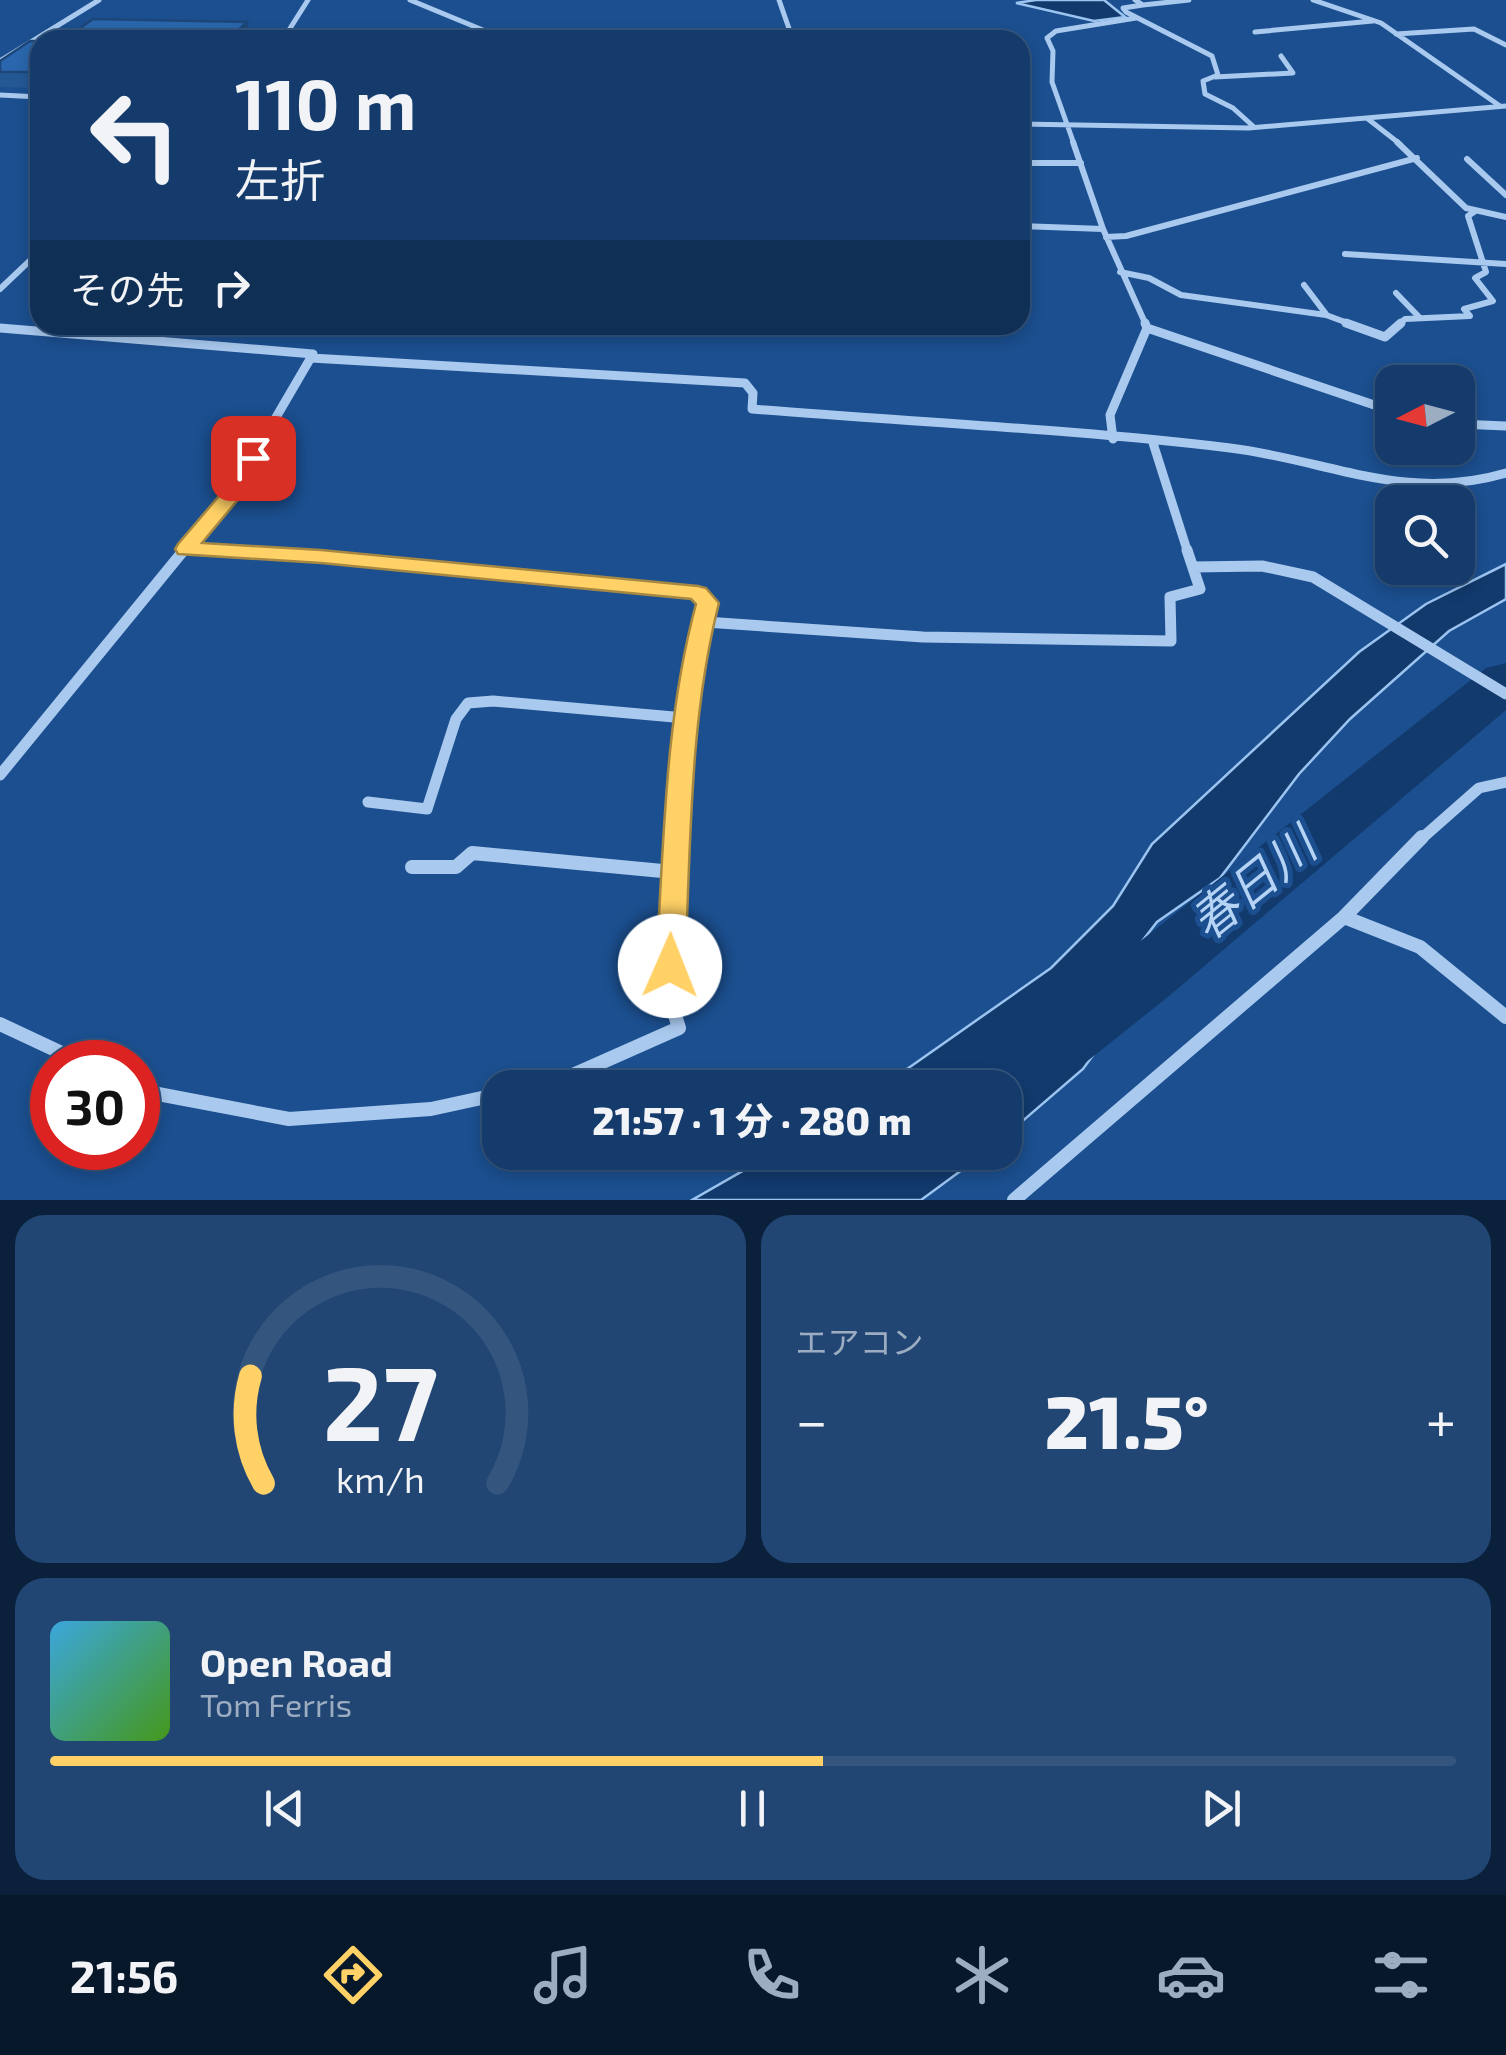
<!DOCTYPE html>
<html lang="ja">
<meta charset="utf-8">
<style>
body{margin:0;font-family:"Exo 2","Noto Sans JP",sans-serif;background:#214673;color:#f1f3f6;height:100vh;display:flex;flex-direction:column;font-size:38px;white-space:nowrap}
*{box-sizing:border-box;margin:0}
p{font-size:32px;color:#9dadc1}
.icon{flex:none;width:55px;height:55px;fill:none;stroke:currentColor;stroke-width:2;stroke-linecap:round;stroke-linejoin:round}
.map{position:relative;height:1200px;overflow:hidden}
.panel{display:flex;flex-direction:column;gap:15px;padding:15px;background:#0b203b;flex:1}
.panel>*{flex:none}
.hud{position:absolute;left:30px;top:30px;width:1000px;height:305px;border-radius:30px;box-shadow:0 5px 15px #0003,0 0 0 2px #33557e;background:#143b6b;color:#f1f3f6;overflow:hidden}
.needle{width:65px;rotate:264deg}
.fabs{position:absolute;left:1375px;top:365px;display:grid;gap:20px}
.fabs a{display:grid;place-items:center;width:100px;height:100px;border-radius:20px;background:#143b6b;box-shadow:0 5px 15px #0003,0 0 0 2px #33557e;font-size:50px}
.speed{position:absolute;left:30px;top:1040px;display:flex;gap:20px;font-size:50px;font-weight:700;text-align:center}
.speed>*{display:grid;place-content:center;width:130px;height:130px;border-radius:50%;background:#143b6b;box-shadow:0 5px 15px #0003,0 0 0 2px #33557e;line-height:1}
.speed .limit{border:15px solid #d22;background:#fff;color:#111}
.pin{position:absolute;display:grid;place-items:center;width:85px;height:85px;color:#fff;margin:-42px;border-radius:20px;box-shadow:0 5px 15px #0006}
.me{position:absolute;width:110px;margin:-55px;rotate:1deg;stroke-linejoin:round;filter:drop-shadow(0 0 8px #0008)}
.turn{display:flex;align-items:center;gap:35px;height:210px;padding:0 40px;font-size:45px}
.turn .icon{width:130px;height:130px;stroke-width:2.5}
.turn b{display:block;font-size:70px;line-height:85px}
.then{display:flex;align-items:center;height:95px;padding:0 40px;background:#0003;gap:20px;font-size:38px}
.big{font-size:75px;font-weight:800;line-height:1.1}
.panel .widget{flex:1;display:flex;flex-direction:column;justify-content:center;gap:15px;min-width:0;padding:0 35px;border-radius:30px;background:#214673}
.panel .dial{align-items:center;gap:0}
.dial svg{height:260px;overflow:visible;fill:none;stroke:#33557e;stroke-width:7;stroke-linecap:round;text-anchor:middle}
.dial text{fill:#f1f3f6;stroke:none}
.song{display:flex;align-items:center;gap:30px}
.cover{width:120px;height:120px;border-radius:15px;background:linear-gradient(135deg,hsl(200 70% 55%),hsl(100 70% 35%))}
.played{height:10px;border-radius:5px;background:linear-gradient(90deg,#ffd166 55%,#33557e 55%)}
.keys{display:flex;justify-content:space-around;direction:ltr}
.heat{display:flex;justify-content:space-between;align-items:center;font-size:55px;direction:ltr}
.panel .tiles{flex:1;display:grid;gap:15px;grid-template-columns:1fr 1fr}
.widget:last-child{grid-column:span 2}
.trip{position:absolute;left:482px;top:1070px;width:540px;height:100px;border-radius:30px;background:#143b6b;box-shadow:0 5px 15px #0003,0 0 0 2px #33557e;font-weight:800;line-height:100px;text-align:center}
.dock{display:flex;height:160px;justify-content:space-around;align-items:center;background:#08182b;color:#9dadc1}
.dock .icon{width:70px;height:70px}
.dock .current{color:#ffd166}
.dock b{font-size:45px;color:#f1f3f6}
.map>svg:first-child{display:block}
.green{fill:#2461a8}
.water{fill:#123a6d;stroke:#9cc4f0;stroke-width:2.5}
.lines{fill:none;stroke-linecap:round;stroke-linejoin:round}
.river{fill:#123a6d;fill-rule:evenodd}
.street-far4{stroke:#a9c9ee;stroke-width:5}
.street-far3{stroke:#a9c9ee;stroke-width:6}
.street-far2{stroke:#a9c9ee;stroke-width:9}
.street-far1{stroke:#a9c9ee;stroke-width:11}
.street{stroke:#a9c9ee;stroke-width:14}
.wall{fill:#245895}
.shaded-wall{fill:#1d4779}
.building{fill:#2a66ad;stroke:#1d4779;stroke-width:2.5}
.route{fill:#ffd166;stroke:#a68842;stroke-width:2.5}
.labels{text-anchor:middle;stroke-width:10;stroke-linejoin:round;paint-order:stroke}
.near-water-label{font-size:48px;font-style:italic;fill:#b5d3f5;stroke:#1b4f8f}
</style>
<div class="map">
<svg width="1506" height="1200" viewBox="0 0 1506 1200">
<rect width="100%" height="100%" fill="#1b4f8f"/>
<path class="green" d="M297 31 472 36 496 40H274Z"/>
<path class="water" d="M1036 0H1104L1125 17 1094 21 1016 3Z
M1506 564V599L1449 631 1350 719 1299 774 1220 878 1157 922 1116 975 1118 1021 1083 1069 1005 1136V1088H880L1051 968 1113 906 1152 844 1359 652 1426 604Z
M774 1153V1152L985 1153 921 1200H692Z"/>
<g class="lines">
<path class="river" d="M1506 663V710L1169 996 1026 1110 1005 1118V1088H963L974 1066 1119 958 1486 668Z"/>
<path class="street-far4" d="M410 0 507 40
M779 0 793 40
M1135 0 1143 5 1123 8 1126 12 1212 56 1218 75 1203 81 1205 94 1233 108 1254 127
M1313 0 1381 23 1500 106
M1143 5 1189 0
M289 30 308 0
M1255 32 1373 21
M1396 34 1474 29 1506 45
M0 61 99 0
M1215 77 1293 73 1281 56
M0 95 40 97
M1368 119 1400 144
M1020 124 1249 128 1506 106
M1074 144 1052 82 1053 51 1047 38 1056 31 1136 18"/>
<path class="street-far3" d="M1073 142 1103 229 1146 325
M1397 142 1466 208 1506 217
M1467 159 1506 195
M1020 163H1081
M1020 226 1103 229
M1106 237 1126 236 1417 158
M1345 254 1506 264
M1120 272 1149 278 1181 295 1326 315 1353 325
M1304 285 1326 314
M0 289 40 251
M1396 293 1420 318
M1398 325 1405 319 1470 316 1464 309 1493 301 1475 278 1486 272 1468 216 1474 212"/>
<path class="street-far2" d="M1346 323 1385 337 1401 323
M0 328 313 354 233 491 182 553
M1147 328 1392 411
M311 358 745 383 753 393 752 409C911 422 1072 429 1230 448 1328 460 1404 503 1506 473
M1458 424 1506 426
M1113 439 1110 415 1147 328 1145 323
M1153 443 1188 553
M186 549 256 553"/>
<path class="street-far1" d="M208 550 321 556 698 592 708 603 685 718 676 840
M1193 567 1262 566 1313 577 1506 694
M705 622 923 637 1171 641 1170 597 1200 589 1187 550
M0 775 184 550
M368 802 427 809 456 719 468 703 493 701 685 718
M1420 840 1479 788 1506 782"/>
<path class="street" d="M412 867H456L472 853 673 872
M1344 917 1420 947 1506 1017
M0 1024 81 1062
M138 1086 158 1094 289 1119 431 1109 500 1094
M532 1088 555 1083 679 1028 670 999 676 837
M1014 1200 1344 917 1422 837"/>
</g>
<path class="wall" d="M40 41V88L0 87V61Z"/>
<path class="shaded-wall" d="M247 22 250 37 246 40H227Z"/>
<path class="building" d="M93 19 247 22 227 40H63Z
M30 41H40V72H0V61Z"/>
<path class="route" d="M253 452 263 458 241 496 202 543 321 550 698 586 706 588 719 603C689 721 691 845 685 966L681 974 670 978 660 974 656 966C664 845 664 722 696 604L691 599 321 563 178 554 175 549 178 544 225 489 246 454Z"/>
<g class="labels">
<g class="near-water-label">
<text transform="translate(1253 884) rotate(-39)" y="17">春日川</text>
</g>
</g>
</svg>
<div class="fabs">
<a><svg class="needle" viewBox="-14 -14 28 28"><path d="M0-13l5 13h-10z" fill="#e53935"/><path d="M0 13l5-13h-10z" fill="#9dadc1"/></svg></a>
<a><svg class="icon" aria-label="search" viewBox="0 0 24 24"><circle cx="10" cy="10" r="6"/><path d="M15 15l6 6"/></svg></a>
</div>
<div class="speed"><div class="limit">30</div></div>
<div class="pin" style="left:253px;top:458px;background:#d93025"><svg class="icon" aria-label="arrive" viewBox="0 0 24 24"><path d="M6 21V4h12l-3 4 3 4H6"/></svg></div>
<svg class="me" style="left:670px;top:966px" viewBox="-20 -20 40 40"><circle r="19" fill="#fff"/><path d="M0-13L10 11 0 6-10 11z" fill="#ffd166"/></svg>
<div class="trip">21:57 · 1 分 · 280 m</div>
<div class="hud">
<div class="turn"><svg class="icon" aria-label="left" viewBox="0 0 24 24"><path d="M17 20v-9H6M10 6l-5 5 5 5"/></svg><div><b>110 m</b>左折</div></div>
<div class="then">その先<svg class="icon" aria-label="right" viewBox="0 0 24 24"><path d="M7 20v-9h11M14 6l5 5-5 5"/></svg></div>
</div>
</div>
<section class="panel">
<div class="tiles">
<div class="widget dial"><svg viewBox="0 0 100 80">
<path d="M14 69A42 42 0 1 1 86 69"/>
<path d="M14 69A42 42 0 0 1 10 36" stroke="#ffd166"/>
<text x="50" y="56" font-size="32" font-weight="700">27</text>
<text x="50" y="72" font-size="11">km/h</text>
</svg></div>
<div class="widget"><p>エアコン</p>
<div class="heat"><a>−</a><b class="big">21.5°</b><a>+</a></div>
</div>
<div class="widget">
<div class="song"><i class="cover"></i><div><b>Open Road</b><p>Tom Ferris</p></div></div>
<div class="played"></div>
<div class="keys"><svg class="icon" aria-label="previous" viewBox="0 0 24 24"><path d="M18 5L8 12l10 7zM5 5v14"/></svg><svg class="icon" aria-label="pause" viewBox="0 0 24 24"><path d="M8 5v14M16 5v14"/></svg><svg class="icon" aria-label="next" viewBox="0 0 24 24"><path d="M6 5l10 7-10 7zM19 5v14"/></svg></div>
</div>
</div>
</section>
<nav class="dock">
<b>21:56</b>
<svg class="icon current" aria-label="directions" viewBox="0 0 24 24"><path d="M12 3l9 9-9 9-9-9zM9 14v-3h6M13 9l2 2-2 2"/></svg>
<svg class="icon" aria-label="music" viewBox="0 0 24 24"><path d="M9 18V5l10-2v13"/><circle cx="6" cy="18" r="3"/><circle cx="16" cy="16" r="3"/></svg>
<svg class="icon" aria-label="phone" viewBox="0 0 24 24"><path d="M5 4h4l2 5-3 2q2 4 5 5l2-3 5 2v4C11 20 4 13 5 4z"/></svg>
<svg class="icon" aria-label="climate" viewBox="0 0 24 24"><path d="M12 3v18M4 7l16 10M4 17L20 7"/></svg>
<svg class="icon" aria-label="car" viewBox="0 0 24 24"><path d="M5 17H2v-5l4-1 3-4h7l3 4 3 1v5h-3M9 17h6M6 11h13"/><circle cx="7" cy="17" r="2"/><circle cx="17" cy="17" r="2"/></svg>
<svg class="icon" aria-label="filters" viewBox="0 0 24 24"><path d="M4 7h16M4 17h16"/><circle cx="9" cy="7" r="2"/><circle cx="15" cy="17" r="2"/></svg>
</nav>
